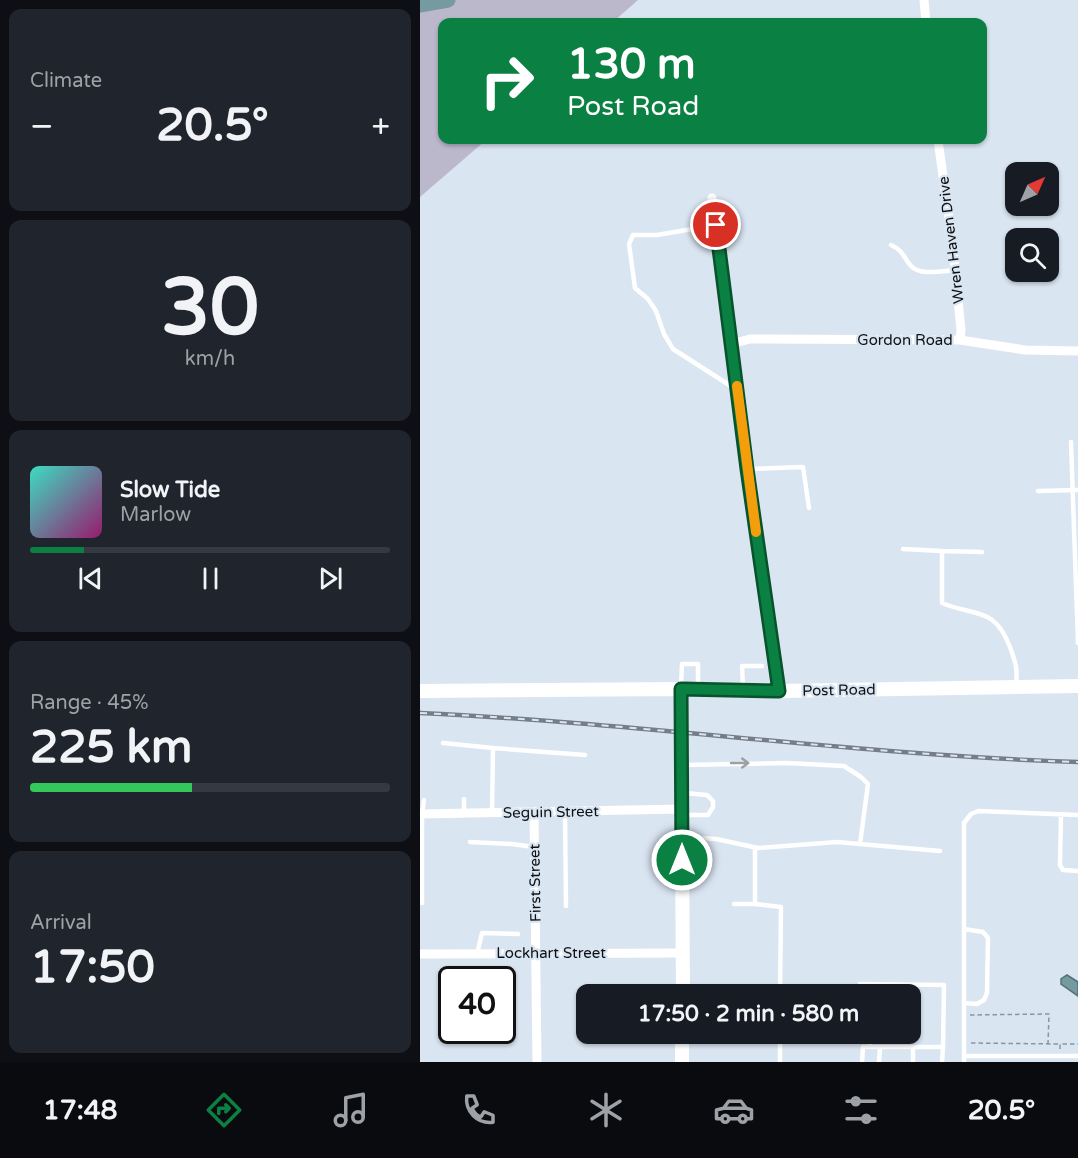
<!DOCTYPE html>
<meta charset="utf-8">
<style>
body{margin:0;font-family:"Varela Round",sans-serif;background:#20242c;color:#f1f3f6;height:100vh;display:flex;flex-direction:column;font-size:22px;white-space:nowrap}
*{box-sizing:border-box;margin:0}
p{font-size:20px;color:#9ea1a6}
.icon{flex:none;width:33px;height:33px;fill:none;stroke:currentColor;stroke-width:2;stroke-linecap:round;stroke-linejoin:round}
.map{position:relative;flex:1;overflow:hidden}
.drawer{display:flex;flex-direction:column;gap:9px;padding:9px;background:#0d0f14;width:420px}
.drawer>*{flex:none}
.hud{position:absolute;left:18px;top:18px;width:549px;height:126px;border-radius:12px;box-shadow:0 2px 4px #0004;background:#0b8043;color:#fff;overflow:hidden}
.needle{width:39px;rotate:45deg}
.fabs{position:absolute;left:585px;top:162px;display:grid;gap:12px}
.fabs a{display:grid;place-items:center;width:54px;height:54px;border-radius:12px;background:#171b24;box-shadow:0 2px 4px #0004;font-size:30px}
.speed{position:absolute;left:18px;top:966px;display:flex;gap:12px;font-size:30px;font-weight:700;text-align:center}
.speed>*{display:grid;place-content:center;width:78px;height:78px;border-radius:50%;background:#171b24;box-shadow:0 2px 4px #0004;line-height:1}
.speed .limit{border:3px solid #111;border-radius:9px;background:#fff;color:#111}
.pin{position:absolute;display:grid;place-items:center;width:51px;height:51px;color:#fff;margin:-26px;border:3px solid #fff;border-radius:50%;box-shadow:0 2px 6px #0007}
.me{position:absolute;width:66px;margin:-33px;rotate:0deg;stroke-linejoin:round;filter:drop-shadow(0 0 4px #0008)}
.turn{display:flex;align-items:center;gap:21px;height:126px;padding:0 30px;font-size:27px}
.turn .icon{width:78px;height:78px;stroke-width:2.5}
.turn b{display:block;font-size:42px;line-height:51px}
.big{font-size:45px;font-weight:800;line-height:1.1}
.drawer .card{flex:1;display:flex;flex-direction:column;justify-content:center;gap:9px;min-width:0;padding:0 21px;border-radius:12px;background:#20242c}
.drawer .dial{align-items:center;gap:0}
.dial b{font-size:78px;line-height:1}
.song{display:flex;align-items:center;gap:18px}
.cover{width:72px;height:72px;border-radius:9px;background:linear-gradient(135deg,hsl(170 70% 55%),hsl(320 70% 35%))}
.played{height:6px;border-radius:3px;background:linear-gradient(90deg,#0b8043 15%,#363941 15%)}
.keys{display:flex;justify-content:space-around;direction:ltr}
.heat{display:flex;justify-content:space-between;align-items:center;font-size:33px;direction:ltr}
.charge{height:9px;border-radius:4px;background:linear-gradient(90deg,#34c759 45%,#363941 0)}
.trip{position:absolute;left:156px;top:984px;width:345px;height:60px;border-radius:12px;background:#171b24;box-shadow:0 2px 4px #0004;font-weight:800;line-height:60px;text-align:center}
.tabs{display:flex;height:96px;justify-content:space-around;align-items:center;background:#090b0e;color:#9ea1a6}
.tabs .icon{width:42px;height:42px}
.tabs .on{color:#0b8043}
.tabs b{font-size:27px;color:#f1f3f6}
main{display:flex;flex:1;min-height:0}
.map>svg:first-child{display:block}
.green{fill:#bbb8cc}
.water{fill:#759aa0;stroke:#567176;stroke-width:1.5}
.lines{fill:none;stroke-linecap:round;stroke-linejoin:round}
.river{stroke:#759aa0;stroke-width:15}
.path{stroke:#8c959e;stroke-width:1.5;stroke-dasharray:4.5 3;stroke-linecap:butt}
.lane{stroke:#fff;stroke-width:4.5}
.street{stroke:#fff;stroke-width:9}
.secondary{stroke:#fff;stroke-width:14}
.rail-casing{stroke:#757d86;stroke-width:4.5}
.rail{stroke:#dae5f2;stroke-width:2;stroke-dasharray:7;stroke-linecap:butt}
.oneway{stroke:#9ea0a1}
.route-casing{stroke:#07532c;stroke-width:15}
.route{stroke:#0b8043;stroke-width:10}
.slow{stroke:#f59e0b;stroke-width:10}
.labels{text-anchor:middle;stroke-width:4.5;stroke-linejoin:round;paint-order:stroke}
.street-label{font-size:15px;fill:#0d1115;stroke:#dae5f2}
</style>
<main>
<section class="drawer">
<div class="card"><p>Climate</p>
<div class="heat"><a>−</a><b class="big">20.5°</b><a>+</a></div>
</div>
<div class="card dial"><b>30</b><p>km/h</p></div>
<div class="card">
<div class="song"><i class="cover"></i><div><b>Slow Tide</b><p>Marlow</p></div></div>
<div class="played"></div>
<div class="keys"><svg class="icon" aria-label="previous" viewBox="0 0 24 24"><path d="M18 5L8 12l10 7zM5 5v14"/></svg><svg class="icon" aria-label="pause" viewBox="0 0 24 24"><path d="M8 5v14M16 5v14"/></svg><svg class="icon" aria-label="next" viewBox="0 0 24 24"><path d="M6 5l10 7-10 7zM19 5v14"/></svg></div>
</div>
<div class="card"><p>Range · 45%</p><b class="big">225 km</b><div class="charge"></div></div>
<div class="card"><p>Arrival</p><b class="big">17:50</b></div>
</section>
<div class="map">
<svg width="658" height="1062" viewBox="0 0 658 1062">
<rect width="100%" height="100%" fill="#dae5f2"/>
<path class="green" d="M0 0H218L193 22H22V140H66L0 197Z"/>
<path class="water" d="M647 975 658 982V996L641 984V979Z"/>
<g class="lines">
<path class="river" d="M0 5 28 0"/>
<path class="path" d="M550 1015 629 1014 628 1044
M551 1043 640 1044
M640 1049V1044H658"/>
<path class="lane" d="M296 225 237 235H213L209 244 215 288 228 299 236 311 244 334 253 349 317 390
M471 245C484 251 483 257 491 266 500 276 523 271 535 270
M651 442 658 643
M327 469 383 467 389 508
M618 491 658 490
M483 549 522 551
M562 552 522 551V603C556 617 574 606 590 647 595 661 598 668 596 684
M261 686 262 664H278V686
M323 688 322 666H342
M23 743 73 748
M265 765 367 763 424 766 441 777 448 784 440 844
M265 793 287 795 293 801V807L288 815H265
M44 799V813
M145 812 146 906
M72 813 73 748 165 755
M641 814 640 865 643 870 658 871
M265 837 296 839 338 848 417 842 520 851
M50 842 92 844 114 847
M335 848V904L361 907 360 994
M2 903V814L4 800
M314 904H335
M544 929 563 932 568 938 567 993 564 1000 557 1004 544 1003
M57 954 62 933 98 934
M440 984 524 985 523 1047
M447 994 450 989 454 994
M447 1034 451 1047
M544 1056H658
M360 1062V1034
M442 1062 443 1047H523L522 1062
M459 1062 460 1047
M493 1062V1047
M544 1062V823L551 814 558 811 658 815"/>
<path class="street" d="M504 0 506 22
M518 140 533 248 541 330 540 340
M292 198 327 469 359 691
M311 344 330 339 540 340 605 350 658 351
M114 812 117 1062
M0 814 262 809
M0 954 263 953"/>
<path class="secondary" d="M261 689 263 994
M0 691 261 689 359 691 658 686
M262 1062V1034"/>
<defs>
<path id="rail" d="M0 713C220 723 438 755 658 762"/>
</defs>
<use href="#rail" class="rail-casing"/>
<use href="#rail" class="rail"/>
</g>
<defs><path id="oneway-shaft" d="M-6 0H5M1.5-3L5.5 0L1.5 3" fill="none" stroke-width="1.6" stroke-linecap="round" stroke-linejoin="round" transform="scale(1.5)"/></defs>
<use class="oneway" href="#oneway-shaft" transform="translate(320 763)"/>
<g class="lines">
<defs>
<path id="route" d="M262 860 261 689 359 691 327 469 296 225"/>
</defs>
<use href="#route" class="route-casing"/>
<use href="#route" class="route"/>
<path class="slow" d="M317 386 336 532"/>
</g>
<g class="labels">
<g class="street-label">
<text transform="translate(531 240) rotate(-97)" y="5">Wren Haven Drive</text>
<text x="485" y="345">Gordon Road</text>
<text transform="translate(419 690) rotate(-1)" y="5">Post Road</text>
<text transform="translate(131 812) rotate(-1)" y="5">Seguin Street</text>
<text transform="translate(115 883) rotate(-91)" y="5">First Street</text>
<text x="131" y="958">Lockhart Street</text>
</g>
</g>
</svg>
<div class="fabs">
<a><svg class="needle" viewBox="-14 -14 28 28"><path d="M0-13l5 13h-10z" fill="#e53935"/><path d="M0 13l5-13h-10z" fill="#9ea1a6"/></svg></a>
<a><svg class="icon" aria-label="search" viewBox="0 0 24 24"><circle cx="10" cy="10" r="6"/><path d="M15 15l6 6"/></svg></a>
</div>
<div class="speed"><div class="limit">40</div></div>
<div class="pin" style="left:296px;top:225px;background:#d93025"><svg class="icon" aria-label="arrive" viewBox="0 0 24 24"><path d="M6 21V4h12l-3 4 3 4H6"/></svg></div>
<svg class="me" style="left:262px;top:860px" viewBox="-20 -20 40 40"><circle r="17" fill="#0b8043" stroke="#fff" stroke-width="3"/><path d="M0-11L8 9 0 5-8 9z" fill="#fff"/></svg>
<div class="trip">17:50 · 2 min · 580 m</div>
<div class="hud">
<div class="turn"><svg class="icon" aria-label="right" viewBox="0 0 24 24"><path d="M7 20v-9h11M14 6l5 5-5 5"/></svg><div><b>130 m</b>Post Road</div></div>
</div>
</div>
</main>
<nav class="tabs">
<b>17:48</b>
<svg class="icon on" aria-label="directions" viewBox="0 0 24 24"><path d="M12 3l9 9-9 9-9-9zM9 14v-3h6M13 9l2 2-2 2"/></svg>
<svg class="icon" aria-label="music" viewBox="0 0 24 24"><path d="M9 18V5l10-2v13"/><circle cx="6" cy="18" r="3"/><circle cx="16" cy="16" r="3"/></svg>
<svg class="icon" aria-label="phone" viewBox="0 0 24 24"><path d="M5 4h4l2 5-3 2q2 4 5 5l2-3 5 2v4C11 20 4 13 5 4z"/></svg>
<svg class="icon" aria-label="climate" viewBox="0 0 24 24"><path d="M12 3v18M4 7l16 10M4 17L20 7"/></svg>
<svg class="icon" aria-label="car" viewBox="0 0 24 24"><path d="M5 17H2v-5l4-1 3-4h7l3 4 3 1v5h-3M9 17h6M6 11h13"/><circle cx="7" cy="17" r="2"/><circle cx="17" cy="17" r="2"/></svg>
<svg class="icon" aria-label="filters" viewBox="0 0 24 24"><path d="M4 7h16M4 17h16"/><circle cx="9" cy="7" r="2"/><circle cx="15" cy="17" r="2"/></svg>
<b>20.5°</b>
</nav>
